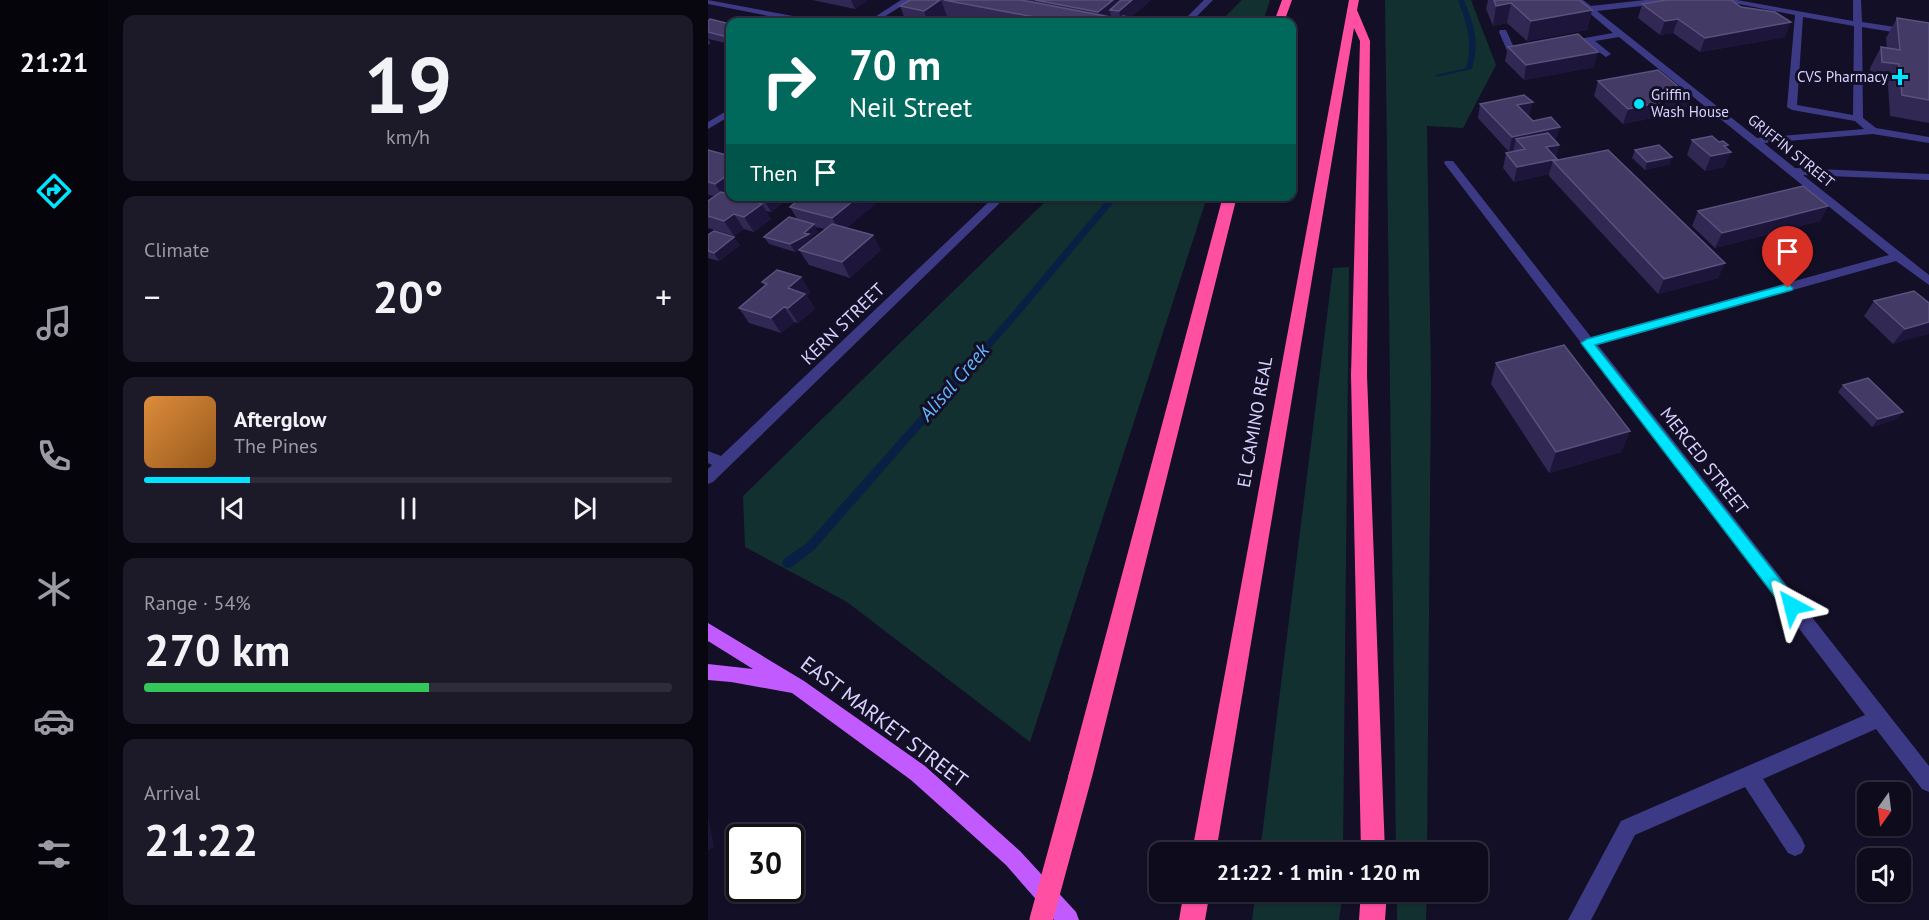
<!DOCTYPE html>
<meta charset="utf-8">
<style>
body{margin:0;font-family:"PT Sans",sans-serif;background:#1c1929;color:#f1f3f6;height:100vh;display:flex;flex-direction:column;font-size:22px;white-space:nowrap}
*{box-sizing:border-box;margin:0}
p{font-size:20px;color:#9b9ba3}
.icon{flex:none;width:33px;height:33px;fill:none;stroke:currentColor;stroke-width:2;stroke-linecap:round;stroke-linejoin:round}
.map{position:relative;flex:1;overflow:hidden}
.details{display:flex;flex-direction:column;gap:15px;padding:15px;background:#08060f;width:600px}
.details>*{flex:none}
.banner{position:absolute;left:18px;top:18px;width:570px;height:183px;border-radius:12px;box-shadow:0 2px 4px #0004,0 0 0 2px #2e2b3b;background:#00695c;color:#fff;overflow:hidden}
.needle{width:39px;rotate:194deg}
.buttons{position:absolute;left:1149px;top:782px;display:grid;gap:12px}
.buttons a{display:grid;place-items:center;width:54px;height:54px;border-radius:12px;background:#0e0b1c;box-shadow:0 2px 4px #0004,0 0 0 2px #2e2b3b;font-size:30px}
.speed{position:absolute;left:18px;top:824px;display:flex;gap:12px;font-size:30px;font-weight:700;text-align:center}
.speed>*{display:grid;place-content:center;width:78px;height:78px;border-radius:50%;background:#0e0b1c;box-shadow:0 2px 4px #0004,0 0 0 2px #2e2b3b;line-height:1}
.speed .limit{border:3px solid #111;border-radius:9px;background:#fff;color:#111}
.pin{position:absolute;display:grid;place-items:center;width:51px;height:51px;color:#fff;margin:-62px -26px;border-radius:50% 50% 50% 0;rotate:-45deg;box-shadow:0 0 6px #0007}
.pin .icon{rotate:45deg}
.me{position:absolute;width:66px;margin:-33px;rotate:322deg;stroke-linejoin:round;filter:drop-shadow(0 0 4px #0008)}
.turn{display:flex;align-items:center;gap:21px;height:126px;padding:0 24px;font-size:27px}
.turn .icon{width:78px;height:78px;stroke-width:2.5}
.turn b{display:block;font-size:42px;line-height:51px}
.then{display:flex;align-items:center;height:57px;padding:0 24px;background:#0003;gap:12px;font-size:22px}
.big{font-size:45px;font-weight:800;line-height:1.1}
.details .widget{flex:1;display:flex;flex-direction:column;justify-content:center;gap:9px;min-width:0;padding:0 21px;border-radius:12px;background:#1c1929}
.details .dial{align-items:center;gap:0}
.dial b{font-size:78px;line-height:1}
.song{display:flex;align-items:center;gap:18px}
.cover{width:72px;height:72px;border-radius:9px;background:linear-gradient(135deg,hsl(30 70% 55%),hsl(30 70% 35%))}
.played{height:6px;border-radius:3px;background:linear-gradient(90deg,#00e5ff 20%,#2e2b3b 20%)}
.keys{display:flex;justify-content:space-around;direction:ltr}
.heat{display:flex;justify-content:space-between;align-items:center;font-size:33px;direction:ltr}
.charge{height:9px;border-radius:4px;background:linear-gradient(90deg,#34c759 54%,#2e2b3b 0)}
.trip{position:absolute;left:441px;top:842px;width:339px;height:60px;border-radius:12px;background:#0e0b1c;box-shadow:0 2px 4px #0004,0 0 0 2px #2e2b3b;font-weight:800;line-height:60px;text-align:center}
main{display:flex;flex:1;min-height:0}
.tabs{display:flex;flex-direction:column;width:108px;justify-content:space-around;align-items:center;background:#06040b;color:#9b9ba3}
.tabs .icon{width:42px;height:42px}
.tabs .current{color:#00e5ff}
.tabs b{font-size:27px;color:#f1f3f6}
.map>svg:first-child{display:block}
.green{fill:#12302f}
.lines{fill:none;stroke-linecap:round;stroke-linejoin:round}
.stream{fill:#0a1f44;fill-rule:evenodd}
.minor{fill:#3d3a85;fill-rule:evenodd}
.major{fill:#c25bff;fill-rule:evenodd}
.highway{fill:#ff4fa3;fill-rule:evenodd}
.highway-bridge{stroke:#ff4fa3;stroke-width:23}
.wall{fill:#312854;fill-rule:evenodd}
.shaded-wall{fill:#1d163a}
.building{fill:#433a66;stroke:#5a527e;stroke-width:1.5}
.route{fill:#00e5ff;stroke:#0095a6;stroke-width:1.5}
.poi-dot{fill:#00e5ff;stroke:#130f26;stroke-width:2}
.labels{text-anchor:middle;stroke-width:6;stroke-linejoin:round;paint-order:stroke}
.far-poi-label{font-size:15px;fill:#d9d4ff;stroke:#130f26;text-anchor:end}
.far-street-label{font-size:15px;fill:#d9d4ff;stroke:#130f26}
.street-label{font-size:18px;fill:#d9d4ff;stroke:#130f26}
.water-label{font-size:20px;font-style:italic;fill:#62b6ff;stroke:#130f26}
.near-street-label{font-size:21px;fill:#d9d4ff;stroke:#130f26}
</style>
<main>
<nav class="tabs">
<b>21:21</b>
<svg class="icon current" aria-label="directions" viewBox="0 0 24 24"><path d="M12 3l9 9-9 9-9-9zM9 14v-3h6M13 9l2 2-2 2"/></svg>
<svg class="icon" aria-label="music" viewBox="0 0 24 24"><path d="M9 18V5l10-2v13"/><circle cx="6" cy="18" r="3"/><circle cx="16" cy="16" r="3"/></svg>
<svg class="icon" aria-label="phone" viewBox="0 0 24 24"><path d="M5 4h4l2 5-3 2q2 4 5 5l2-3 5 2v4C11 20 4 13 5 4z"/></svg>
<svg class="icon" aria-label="climate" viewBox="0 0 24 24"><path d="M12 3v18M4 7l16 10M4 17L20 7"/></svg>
<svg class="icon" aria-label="car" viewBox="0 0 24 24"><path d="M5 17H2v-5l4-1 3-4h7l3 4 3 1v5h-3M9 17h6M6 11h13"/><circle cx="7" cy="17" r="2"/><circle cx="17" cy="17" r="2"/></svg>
<svg class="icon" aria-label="filters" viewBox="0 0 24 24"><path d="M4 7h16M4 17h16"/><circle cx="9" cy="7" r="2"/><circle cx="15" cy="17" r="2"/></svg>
</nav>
<section class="details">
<div class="widget dial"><b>19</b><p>km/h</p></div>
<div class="widget"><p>Climate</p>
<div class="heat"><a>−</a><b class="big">20°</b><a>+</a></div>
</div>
<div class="widget">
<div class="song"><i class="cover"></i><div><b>Afterglow</b><p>The Pines</p></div></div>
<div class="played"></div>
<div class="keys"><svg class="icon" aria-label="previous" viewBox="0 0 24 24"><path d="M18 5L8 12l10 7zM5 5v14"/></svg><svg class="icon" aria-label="pause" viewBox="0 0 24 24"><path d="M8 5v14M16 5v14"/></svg><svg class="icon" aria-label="next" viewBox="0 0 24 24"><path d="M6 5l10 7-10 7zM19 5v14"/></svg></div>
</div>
<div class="widget"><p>Range · 54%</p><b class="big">270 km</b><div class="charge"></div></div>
<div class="widget"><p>Arrival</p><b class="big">21:22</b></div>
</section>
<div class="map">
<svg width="1221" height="920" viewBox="0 0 1221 920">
<rect width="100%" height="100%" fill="#130f26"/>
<path class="green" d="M534 0H562L555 22H512Z
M677 0H763L788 65 755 128 719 126 723 381 719 852H688Z
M342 197H499L322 742 139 602 37 547 35 496Z
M641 267 635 852H552L625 268Z
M548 891H635L631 920H544Z
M689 891H719L718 920H689Z"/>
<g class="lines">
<path class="stream" d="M750 0H756C766 26 772 41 764 69L728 77V75L758 68C765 42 759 24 750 0Z
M402 196H411L308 319 107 549 84 567 80 568 76 567 74 563 76 559 99 543 302 315Z"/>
<path class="minor" d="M0 0 101 19 105 22H91L0 4Z
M193 0H203L168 22H159Z
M496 0H505L483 22H474Z
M866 0H875L883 6 937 0H964L960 3 889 11 1049 138 1156 129 1147 121 1084 110 1079 107 1087 15 1010 0H1029L1145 21V0H1153L1154 22 1221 32V38L1154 27 1155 118 1168 128 1221 137V143L1165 134 1056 143 1087 168 1221 174V180L1095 175 1221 275V285L1188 261 890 345 1221 766V792L1214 789 1168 729 1055 779 1094 839 1097 846 1094 853 1087 856 1080 853 1037 787 927 835 883 920H860L913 821 1157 715 736 163 737 161H745L883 337 1181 255 911 37 887 41 903 54 898 57 878 43 854 46V42L905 33ZM1095 17 1146 26 1145 115 1089 105Z
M792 30H798L807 50 818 49V53L801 55 791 32Z
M22 109V116L0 129V122Z
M287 196H299L5 482 0 484V469L4 465 0 463V451L13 456Z"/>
<path class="major" d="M0 623 96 681 217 766 312 851 368 912 371 920H346L298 865 203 780 84 693 23 682 0 680V664L45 669 0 641Z"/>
<path class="highway" d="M574 0H584L576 22H566Z
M641 0H651L649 10 662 41 659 375 677 852H653L643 375 652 41 646 28 508 852H484Z
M515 196H529L384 777 380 785 372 789 364 785 360 777Z
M476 891H502L497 920H471Z
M653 891H679L677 920H651Z"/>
<path class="highway-bridge" d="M333 920 372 777"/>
</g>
<path class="wall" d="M104 0H160L147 9Z
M202 0H443L423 17 442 22H256L240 19 235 22H198L192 6Z
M780 0H871L884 10 879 30 819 41 799 23 785 26 778 9Z
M934 4 1077 37 992 52 965 33 952 35 930 18Z
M1189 18 1221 23V123L1182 116 1180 85 1163 82 1162 68 1173 47 1179 48 1178 38Z
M0 21 22 24V44L0 39 3 43 0 45Z
M800 47 886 67 816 80 797 61Z
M890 81 982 96 977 111 915 124 886 96Z
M772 104 821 117 851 145 848 158V160L1017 263 1010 278 950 294 841 176V174L806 182 795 168 798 153 805 151 801 152 770 118Z
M984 140 1011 142 1020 145 1019 148 1016 167 997 171 979 155Z
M0 150 22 156V196H83L63 212 58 211 63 219 46 232 36 229 26 236 0 228V201L7 196 0 195Z
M927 150 962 164 937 170 924 158Z
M95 196 139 228 173 250 142 278 101 265 91 250 94 248 87 252 61 244 56 237 89 219 82 207ZM107 227 117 229 104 240 103 238 110 232Z
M1120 206 1112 221 1007 248 984 226 990 211Z
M0 235 32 245 11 261 0 258Z
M93 277 102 292 99 296 107 309 90 323 86 322 73 333 41 323 31 308 57 286 54 282Z
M1166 301 1221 303 1185 344 1156 316Z
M788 363 922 431 913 452 841 473 783 384Z
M1135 385 1195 412 1189 419 1164 427 1130 392Z"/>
<path class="shaded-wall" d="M143 0H160L147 9Z
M232 0H233L240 19 235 22H220L216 11Z
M405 0H443L417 22H413L411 11 402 10 404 22H392L390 12Z
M803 3 799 23 785 26 788 6Z
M884 10 879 30 819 41 823 21Z
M970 19 965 33 952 35 957 21Z
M1083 22 1077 37 992 52 997 38Z
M890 52 886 67 816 80 818 65Z
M982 96 977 111 915 124 920 109Z
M825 102 821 117 809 105Z
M852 127 848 141 808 139 805 151 801 152 804 137Z
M851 145 847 164 845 161 841 174 806 182 809 167 838 147Z
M1020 145 1016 153 1023 152 1016 167 997 171 1003 156 1016 146Z
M964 157 962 164 937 170 939 162Z
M22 173V188L21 187 22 190V195L17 199 7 184Z
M54 196H83L63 212Z
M151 196H177L133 233 124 218Z
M54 204 63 219 46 232 36 217Z
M1120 206 1112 221 1007 248 1014 233Z
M26 214 36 229 26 236 16 221Z
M106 224 110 232 103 238 105 242 87 252 82 244Z
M165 235 173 250 142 278 134 262Z
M26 237 32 245 11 261 6 253Z
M1017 263 1010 278 950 294 956 279Z
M93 277 102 292 99 296 107 309 90 323 80 308V288Z
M76 307 86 322 73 333 63 318Z
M1221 322V334L1185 344 1197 329Z
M1195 412 1189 419 1164 427 1170 419Z
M922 431 913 452 841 473 848 452Z
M0 816 6 847 0 850Z"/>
<path class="building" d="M202 0H232L216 11 192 6Z
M236 0H313L424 21 422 22H353Z
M327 0H405L390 12Z
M413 0H424L411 11 402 10Z
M786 0H871L884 10 823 21 803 3 788 6Z
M958 0H1023L1033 7 1067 12 1083 22 997 38 970 19 957 21 934 4Z
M415 16 441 21 440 22H424V21L403 17 412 18Z
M1189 18 1221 23V100L1194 95 1191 64 1174 62 1173 47 1192 50Z
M2 19 22 24V35L19 37 0 32V21Z
M870 34 890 52 818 65 800 47Z
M950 70 982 96 920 109 890 81Z
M816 95 825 102 809 105 825 121 843 117 852 127 804 137 772 104Z
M840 133 851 145 838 147 849 159 809 167 798 153 817 149 808 139Z
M1004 136 1011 142 1015 141 1020 145 1016 146 1023 152 1003 156 984 140Z
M951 145 964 157 939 162 927 150Z
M0 150 22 156V173L7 184 0 182Z
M900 150 1017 263 956 279 845 161Z
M1095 186 1120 206 1014 233 990 211Z
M13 192 22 195V196H29L54 204 36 217 26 214 16 221 0 216V201Z
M95 196H151L124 218 82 207Z
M81 217 106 224 96 233 101 234 82 244 56 237Z
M124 224 165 235 134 262 91 250Z
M6 231 26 237 6 253 0 251V235Z
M69 270 93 277 80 288 97 294 80 308 76 307 63 318 31 308 59 284 54 282Z
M1206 291 1221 303V322L1197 329 1166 301Z
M856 345 922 431 848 452 788 363Z
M1160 378 1195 412 1170 419 1135 385Z"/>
<path class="route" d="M1080 284 1085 288 1084 290 887 345 1089 601 1091 606 1089 611 1084 613 1078 611 873 343 879 339Z"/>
<g class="poi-dot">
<path d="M1189 68h6v6h6v6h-6v6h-6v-6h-6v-6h6z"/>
<circle cx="931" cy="104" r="6"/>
</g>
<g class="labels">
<g class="far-poi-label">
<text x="1180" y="82">CVS Pharmacy</text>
<text x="943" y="100" text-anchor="start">Griffin<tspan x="943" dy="17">Wash House</tspan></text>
</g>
<g class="far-street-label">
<text transform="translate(1083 151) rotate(39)" y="5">GRIFFIN STREET</text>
</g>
<g class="street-label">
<text transform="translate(135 324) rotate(-44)" y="6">KERN STREET</text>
<text transform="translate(547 422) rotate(-80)" y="6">EL CAMINO REAL</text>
<text transform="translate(996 461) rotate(52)" y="6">MERCED STREET</text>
</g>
<g class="water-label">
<text transform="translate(246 382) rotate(-49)" y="7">Alisal Creek</text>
</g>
<g class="near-street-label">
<text transform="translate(176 722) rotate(37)" y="7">EAST MARKET STREET</text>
</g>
</g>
</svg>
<div class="buttons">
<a><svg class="needle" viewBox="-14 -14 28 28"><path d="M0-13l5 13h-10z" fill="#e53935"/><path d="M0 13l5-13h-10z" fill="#9b9ba3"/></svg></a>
<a><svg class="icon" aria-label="sound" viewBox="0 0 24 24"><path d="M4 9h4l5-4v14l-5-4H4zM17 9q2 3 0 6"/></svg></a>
</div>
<div class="speed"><div class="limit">30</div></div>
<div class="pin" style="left:1080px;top:288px;background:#d93025"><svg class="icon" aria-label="arrive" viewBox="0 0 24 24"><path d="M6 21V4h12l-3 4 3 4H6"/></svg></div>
<svg class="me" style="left:1084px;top:606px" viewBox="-20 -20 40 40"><path d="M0-17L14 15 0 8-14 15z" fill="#00e5ff" stroke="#fff" stroke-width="4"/></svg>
<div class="trip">21:22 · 1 min · 120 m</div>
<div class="banner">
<div class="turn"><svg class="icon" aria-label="right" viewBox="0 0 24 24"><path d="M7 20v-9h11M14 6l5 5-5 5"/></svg><div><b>70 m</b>Neil Street</div></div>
<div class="then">Then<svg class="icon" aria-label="arrive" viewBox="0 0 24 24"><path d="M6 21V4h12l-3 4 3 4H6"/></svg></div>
</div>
</div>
</main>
